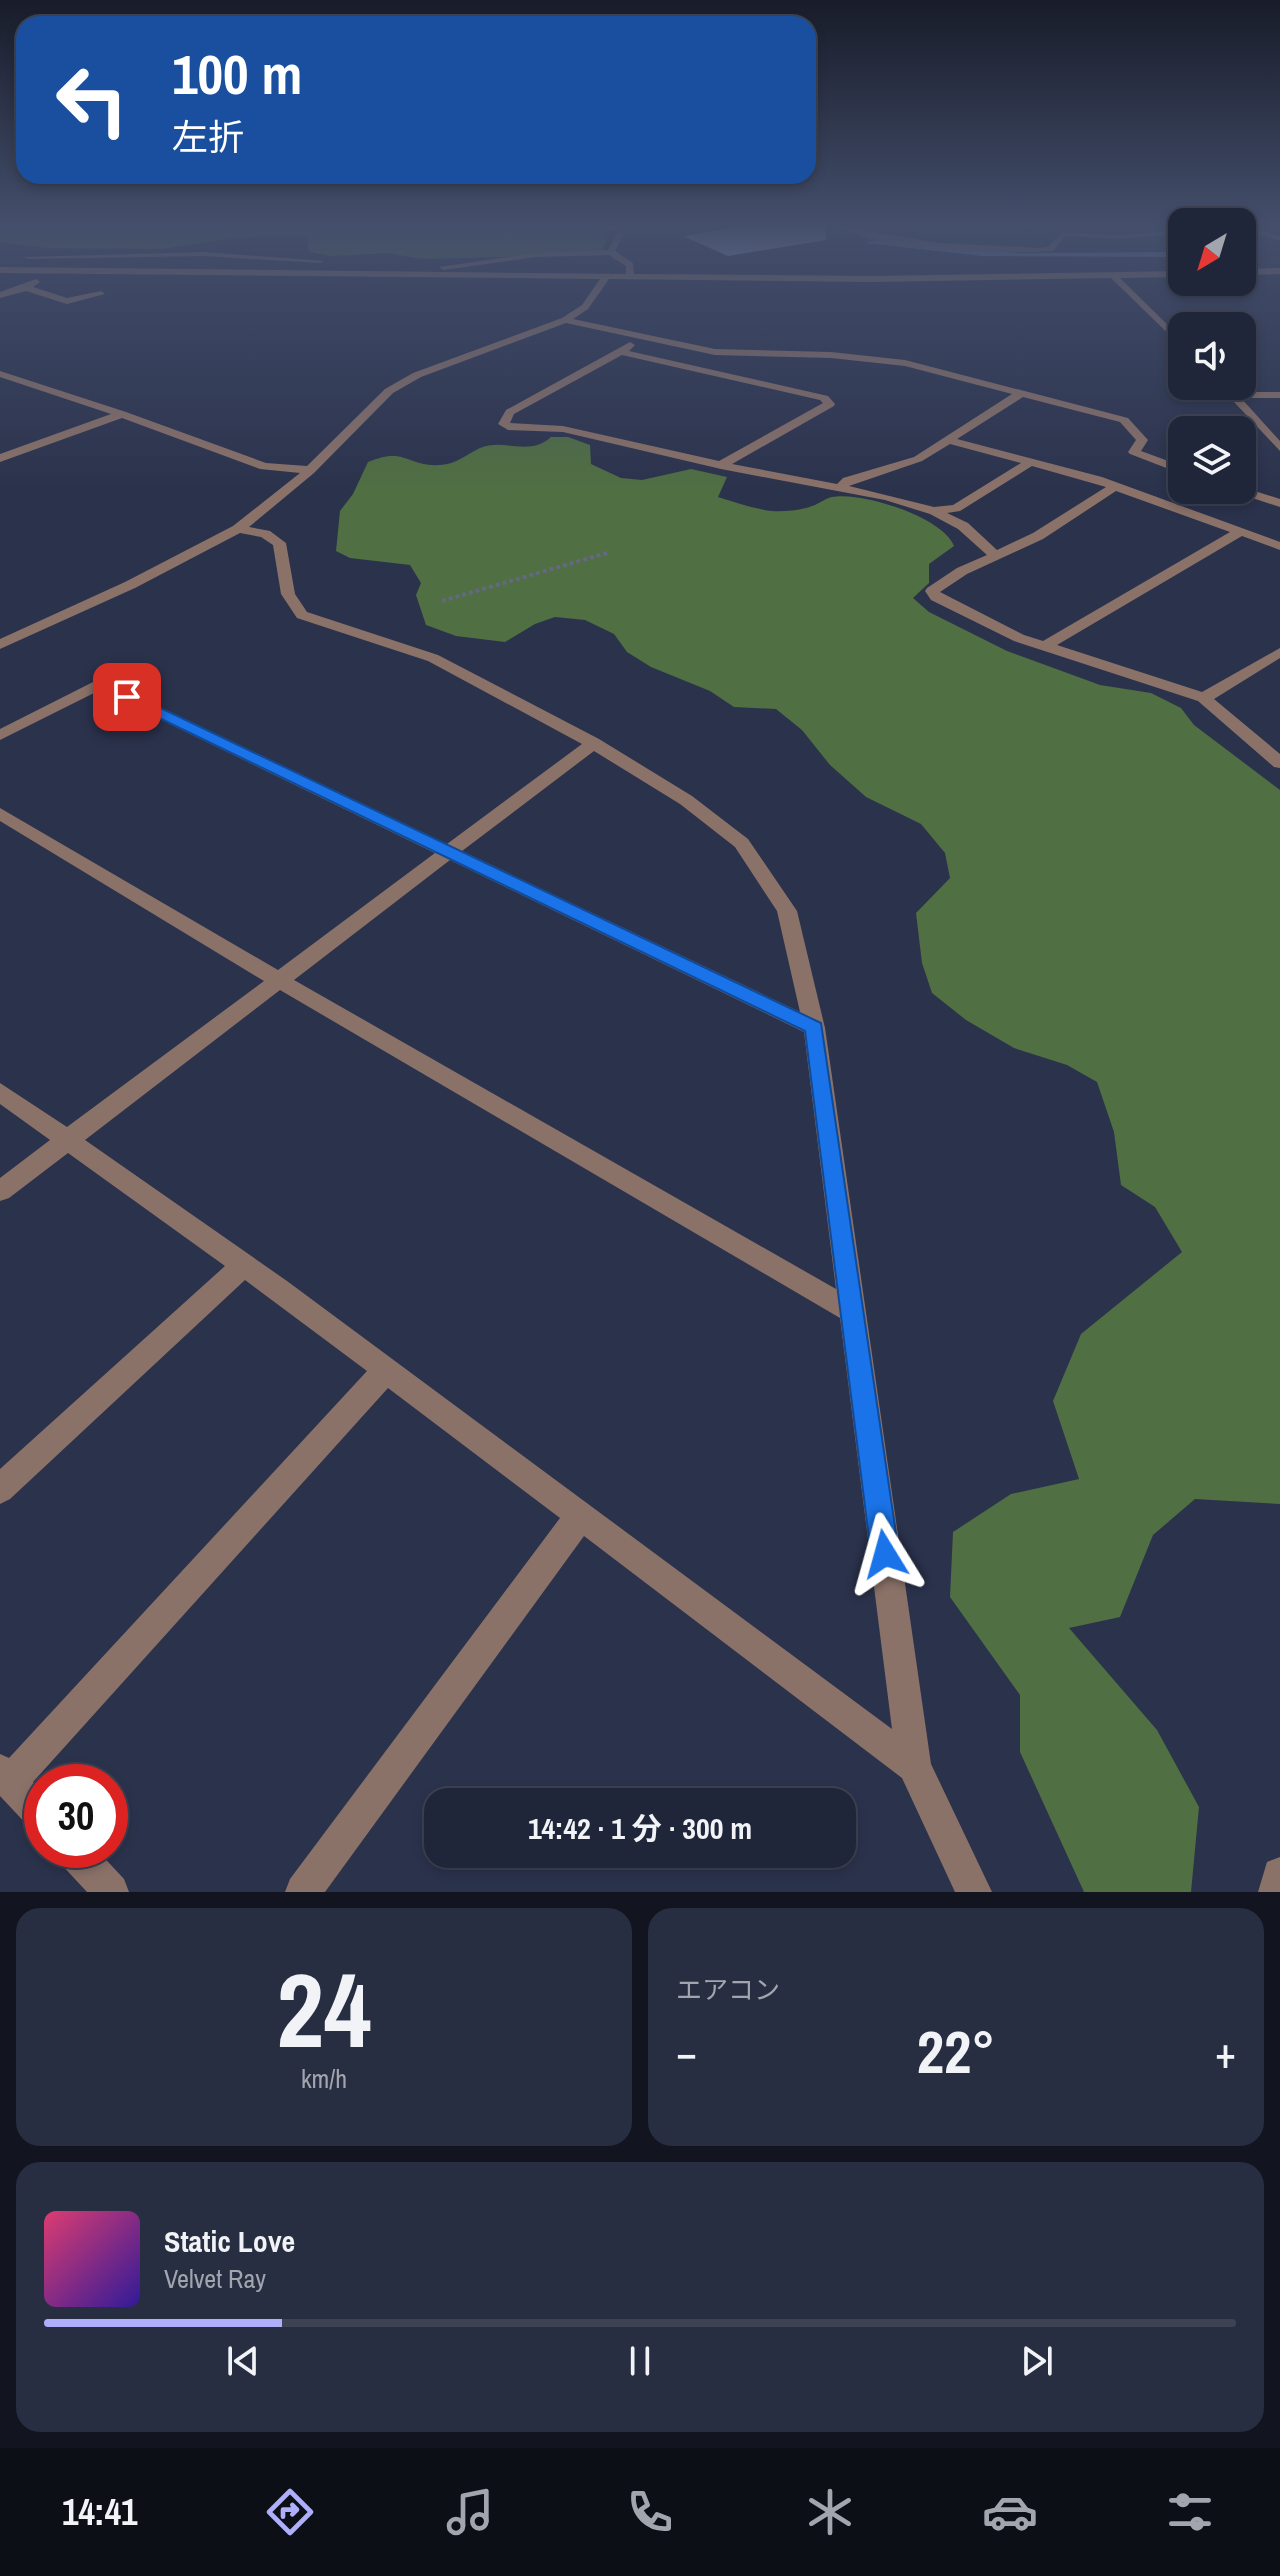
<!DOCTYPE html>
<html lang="ja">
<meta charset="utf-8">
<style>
body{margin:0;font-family:"Archivo Narrow","Noto Sans JP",sans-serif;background:#282e41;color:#f1f3f6;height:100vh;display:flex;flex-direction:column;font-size:30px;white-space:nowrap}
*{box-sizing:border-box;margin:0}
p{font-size:26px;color:#a2a5ae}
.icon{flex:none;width:44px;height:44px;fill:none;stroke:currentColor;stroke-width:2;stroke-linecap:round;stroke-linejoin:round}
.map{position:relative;height:1892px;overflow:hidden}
.panel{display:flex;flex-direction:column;gap:16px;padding:16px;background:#12151f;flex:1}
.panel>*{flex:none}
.guide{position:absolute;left:16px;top:16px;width:800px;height:168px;border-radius:24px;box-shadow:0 4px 12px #0003,0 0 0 2px #3d4353;background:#1a4fa0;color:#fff;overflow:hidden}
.needle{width:52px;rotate:218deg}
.tools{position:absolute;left:1168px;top:208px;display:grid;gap:16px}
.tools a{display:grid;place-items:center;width:88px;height:88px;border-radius:16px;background:#202639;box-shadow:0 4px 12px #0003,0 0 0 2px #3d4353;font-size:40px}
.speed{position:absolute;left:24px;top:1764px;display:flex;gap:16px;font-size:40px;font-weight:700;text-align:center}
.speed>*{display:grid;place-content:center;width:104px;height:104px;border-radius:50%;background:#202639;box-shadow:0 4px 12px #0003,0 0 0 2px #3d4353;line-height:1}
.speed .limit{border:12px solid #d22;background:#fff;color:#111}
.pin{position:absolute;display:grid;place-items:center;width:68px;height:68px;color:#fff;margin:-34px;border-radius:16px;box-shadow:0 4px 12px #0006}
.me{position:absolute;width:88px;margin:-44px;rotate:352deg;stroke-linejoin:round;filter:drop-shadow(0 0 6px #0008)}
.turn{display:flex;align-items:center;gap:28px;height:168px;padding:0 24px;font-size:36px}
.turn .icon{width:104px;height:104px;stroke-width:2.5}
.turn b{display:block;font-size:56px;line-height:68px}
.big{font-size:60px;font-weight:700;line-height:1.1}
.panel .card{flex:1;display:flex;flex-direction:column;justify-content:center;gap:12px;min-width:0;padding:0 28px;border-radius:24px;background:#282e41}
.panel .dial{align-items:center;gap:0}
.dial b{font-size:104px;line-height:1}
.song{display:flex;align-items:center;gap:24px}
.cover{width:96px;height:96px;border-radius:12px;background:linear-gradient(135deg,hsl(340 70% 55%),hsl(250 70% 35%))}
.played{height:8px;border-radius:4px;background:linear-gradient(90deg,#afaefa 20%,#3d4353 20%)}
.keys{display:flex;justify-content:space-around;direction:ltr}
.heat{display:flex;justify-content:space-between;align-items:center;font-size:44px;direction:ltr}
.panel .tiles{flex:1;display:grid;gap:16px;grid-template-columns:1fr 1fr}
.card:last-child{grid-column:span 2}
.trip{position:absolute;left:424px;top:1788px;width:432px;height:80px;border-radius:24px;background:#202639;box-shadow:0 4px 12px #0003,0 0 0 2px #3d4353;font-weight:700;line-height:80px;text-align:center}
.tabs{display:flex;height:128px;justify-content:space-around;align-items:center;background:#0d0f17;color:#a2a5ae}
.tabs .icon{width:56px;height:56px}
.tabs .selected{color:#afaefa}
.tabs b{font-size:36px;color:#f1f3f6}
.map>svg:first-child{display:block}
.forest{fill:#506f42}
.water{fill:#6a83b1}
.building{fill:#aab4d4}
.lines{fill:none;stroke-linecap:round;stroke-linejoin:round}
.path{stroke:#636980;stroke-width:4;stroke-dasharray:4 3;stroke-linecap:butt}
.minor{fill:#8b7269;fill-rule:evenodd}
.route{fill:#1a73e8;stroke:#114b97;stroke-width:2}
</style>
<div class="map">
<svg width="1280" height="1892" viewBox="0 0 1280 1892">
<rect width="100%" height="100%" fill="#2b324c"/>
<path class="forest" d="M0 225H625L602 234 606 241 603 249 579 255 423 259 387 253 332 256 309 252 307 235 231 238 162 249 48 248 0 242Z
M551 437H568L590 445 591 464 621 478 642 480 691 469 727 477 718 497C735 502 754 509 772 511 784 512 804 510 815 505 820 503 826 498 832 497 861 491 943 517 954 546L929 564V583L913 598 929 612 1007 651 1100 685 1151 693 1181 708 1194 725 1280 790V1504L1195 1499 1153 1535 1120 1617 1069 1628 1157 1730 1199 1807 1191 1892H1084L1020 1752V1695L950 1597 953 1532 1011 1494 1079 1479 1053 1401 1081 1334 1182 1252 1155 1207 1121 1185 1114 1132 1097 1082 1067 1065 1014 1048 966 1020 932 993 922 963 916 913 950 878 945 853 921 824 866 797 830 765 802 730 776 709 734 707 710 691 651 667 627 652 614 634 585 620 555 617 535 624 505 642 456 636 426 625 416 595 421 583 410 565 350 558 336 551 340 511 353 494 368 462C406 446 407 467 440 465 457 464 465 455 480 448 504 438 529 457 551 437Z"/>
<path class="water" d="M876 240 1021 253 1182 252V257L983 256 865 243Z"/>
<path class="building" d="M750 225H825L826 240 728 256 683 236Z"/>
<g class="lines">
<path class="path" d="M442 601 610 552"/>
<path class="minor" d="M621 225H629L615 251 633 263 634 274 872 276 1182 271V277L1120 278 1182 339V347L1111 278 872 282 609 279 588 309 573 319 715 349 831 352 905 360 1128 418 1148 440 1141 451 1182 466V474L1130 454 1128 452 1136 440 1120 422 1023 397 957 439 1102 477 1280 542V550L1242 536 1057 645 1202 692 1280 648V658L1214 699 1280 754V768L1274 767 1198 701 1014 641 931 600 925 591 927 588 957 568 987 555 958 529 930 514 885 500 721 469 563 432 508 430 498 424 506 410 630 342 635 345 629 351 828 396 835 404 834 406 732 464 837 484 843 478 914 457 1012 394 905 366 831 358 715 355 566 323 421 377 393 393 314 473 249 527 270 531 286 543 295 594 307 612 438 655 599 739 692 796 748 839 797 911 825 1028 931 1764 992 1892H955L902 1778 584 1536 325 1892H285L290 1879 560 1518 388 1388 33 1782 42 1791V1833L30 1828 0 1796V1754L9 1758 367 1371 245 1280 10 1499 0 1504V1469L225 1266 68 1153 9 1198 0 1201V1178L50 1140 0 1104V1083L67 1127 264 981 0 821V808L278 970 435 853 100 690 0 740V729L95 681H105L447 844 582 744 428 661 297 618 281 594 273 545 261 537 240 533 135 588 0 649V639L125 582 233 526 300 473 260 469 122 418 0 462V454L111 414 0 377V371L126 412 266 463 307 466 385 389 413 373 562 318 582 305 600 279 0 273V267L626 274V266L609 255 537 257 443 270 439 267 537 253 608 250ZM622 355 820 400 823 403 719 461 563 426 510 423 514 414ZM950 444 1021 463 953 505 934 507 849 486 922 461ZM1032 466 1106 487 1033 533 997 550 968 523 947 513 960 511ZM1116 491 1230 532 1043 641 1024 635 940 592 967 574 1043 539ZM594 751 680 804 735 847 777 911 800 1012 462 851ZM450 860 804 1032 836 1289 294 980ZM280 990 840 1318 892 1729 287 1281 85 1140Z
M835 225 938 243 1039 248 1048 247 1063 231 1117 235 1182 230V234L1117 239 1065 236 1053 251 1039 252C981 251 886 253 835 225Z
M1024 225H1036L1020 230Z
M1242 225 1280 236V241L1242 229Z
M204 252 324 261 320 263 204 256 28 259 24 257Z
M1280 268V274L1242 275V269Z
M36 279 40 282 33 287 67 298 101 291 105 294 67 304 26 291 0 298V292Z
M1219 386H1230L1235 392H1280V398H1241L1280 441V451Z
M1242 487 1280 499V507L1237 493 1235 490H1242Z
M55 1850H97L124 1879 129 1892H87L60 1863Z
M1280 1857V1892H1258L1267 1862Z"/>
</g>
<linearGradient id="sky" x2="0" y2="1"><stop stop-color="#181c2a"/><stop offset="0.46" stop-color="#444f6c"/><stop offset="1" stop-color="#444f6c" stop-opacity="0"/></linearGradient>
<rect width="1280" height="490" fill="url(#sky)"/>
<path class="route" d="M127 692 821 1023 899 1554 895 1564 885 1568 875 1564 871 1554 805 1031 122 700 119 697Z"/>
</svg>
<div class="tools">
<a><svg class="needle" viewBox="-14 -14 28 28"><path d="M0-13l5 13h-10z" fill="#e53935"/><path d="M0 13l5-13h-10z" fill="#a2a5ae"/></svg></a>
<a><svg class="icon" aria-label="sound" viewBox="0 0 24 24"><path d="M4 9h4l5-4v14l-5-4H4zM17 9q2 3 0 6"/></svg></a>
<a><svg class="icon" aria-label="layers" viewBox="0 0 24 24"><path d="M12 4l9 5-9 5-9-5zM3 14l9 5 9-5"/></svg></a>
</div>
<div class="speed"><div class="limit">30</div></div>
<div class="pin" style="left:127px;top:697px;background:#d93025"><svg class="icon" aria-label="arrive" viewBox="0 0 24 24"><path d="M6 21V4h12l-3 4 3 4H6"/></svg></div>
<svg class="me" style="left:885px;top:1554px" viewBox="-20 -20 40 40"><path d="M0-17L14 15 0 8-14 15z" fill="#1a73e8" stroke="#fff" stroke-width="4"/></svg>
<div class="trip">14:42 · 1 分 · 300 m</div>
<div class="guide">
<div class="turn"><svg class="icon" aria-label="left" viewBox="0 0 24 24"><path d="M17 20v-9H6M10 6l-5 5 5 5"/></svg><div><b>100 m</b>左折</div></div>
</div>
</div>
<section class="panel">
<div class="tiles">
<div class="card dial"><b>24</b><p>km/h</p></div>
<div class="card"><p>エアコン</p>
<div class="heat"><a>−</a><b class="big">22°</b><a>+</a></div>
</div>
<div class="card">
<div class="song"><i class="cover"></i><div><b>Static Love</b><p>Velvet Ray</p></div></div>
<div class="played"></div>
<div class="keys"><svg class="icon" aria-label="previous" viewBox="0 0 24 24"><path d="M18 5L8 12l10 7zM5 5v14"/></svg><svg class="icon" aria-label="pause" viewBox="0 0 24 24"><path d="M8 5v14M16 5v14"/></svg><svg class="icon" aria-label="next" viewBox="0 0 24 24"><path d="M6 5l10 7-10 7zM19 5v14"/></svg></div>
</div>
</div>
</section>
<nav class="tabs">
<b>14:41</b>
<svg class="icon selected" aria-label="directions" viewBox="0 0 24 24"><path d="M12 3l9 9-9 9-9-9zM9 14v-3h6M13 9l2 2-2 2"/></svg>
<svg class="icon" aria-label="music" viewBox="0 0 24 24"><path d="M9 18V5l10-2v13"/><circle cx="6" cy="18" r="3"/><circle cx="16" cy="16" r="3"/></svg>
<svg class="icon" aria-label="phone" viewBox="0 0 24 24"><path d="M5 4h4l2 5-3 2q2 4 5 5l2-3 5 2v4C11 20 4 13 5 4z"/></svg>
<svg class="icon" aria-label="climate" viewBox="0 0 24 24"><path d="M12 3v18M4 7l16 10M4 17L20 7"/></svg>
<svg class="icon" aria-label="car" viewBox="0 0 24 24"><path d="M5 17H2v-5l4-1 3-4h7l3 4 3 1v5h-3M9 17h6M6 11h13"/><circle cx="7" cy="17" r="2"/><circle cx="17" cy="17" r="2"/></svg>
<svg class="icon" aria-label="filters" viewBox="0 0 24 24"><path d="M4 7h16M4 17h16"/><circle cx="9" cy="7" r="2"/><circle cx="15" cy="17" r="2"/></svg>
</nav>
